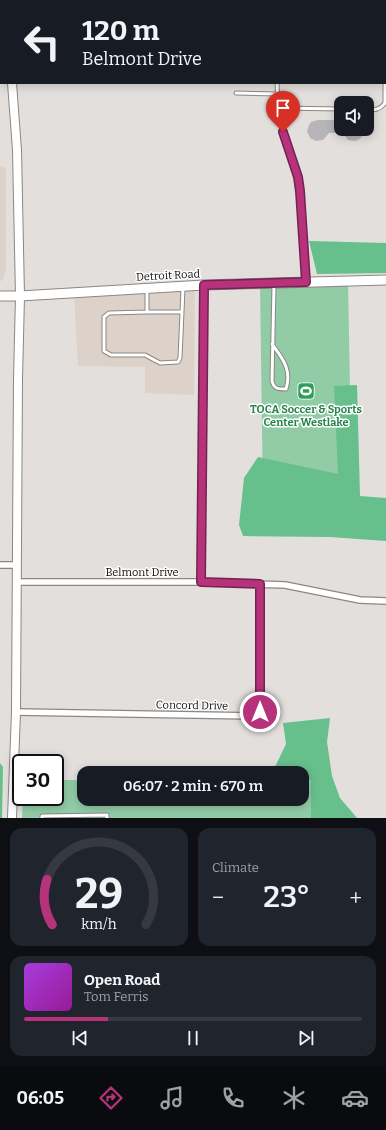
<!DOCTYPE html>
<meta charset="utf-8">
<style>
body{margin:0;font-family:Bitter,serif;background:#20242c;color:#f1f3f6;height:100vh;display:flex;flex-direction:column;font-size:15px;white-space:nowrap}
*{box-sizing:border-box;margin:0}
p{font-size:13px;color:#9ea1a6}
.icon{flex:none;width:22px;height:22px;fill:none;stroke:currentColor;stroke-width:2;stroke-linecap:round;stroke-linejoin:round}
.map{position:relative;height:818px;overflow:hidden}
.details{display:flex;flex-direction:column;gap:10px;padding:10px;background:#0d0f14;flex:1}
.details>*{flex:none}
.banner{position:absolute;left:0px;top:0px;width:386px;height:84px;box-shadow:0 2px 10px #0003;background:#171b24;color:#f1f3f6;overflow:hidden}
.fabs{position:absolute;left:334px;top:96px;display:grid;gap:8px}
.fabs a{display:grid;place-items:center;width:40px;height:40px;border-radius:8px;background:#171b24;box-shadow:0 2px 10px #0003;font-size:20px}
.speed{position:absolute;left:12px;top:754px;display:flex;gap:8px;font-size:20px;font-weight:700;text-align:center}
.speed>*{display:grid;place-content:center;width:52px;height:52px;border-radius:50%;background:#171b24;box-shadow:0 2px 10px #0003;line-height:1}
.speed .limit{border:2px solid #111;border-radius:6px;background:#fff;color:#111}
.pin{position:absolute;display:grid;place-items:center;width:34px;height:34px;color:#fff;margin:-41px -17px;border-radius:50% 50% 50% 0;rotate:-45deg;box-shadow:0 0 4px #0007}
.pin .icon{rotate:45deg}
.me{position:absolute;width:44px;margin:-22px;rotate:0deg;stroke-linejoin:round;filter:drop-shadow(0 0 3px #0008)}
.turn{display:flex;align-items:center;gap:14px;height:84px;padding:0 16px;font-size:18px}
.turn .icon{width:52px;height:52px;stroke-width:2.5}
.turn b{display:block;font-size:28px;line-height:34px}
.big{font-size:30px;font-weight:600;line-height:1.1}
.details .card{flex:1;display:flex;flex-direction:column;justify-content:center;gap:6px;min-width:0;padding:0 14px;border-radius:12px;background:#20242c}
.details .dial{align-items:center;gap:0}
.dial svg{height:104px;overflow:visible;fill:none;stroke:#363941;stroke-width:7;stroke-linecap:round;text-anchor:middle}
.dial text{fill:#f1f3f6;stroke:none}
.song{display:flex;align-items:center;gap:12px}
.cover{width:48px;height:48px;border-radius:6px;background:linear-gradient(135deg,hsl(280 70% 55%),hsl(300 70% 35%))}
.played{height:4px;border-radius:2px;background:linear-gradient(90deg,#b6337c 25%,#363941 25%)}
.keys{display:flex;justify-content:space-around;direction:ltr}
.heat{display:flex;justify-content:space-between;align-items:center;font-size:22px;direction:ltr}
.details .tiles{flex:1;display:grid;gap:10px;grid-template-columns:1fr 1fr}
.card:last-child{grid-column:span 2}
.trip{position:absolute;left:77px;top:766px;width:232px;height:40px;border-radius:12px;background:#171b24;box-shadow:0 2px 10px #0003;font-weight:600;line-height:40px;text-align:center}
.tabs{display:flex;height:64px;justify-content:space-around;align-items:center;background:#090b0e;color:#9ea1a6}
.tabs .icon{width:28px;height:28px}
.tabs .current{color:#b6337c}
.tabs b{font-size:18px;color:#f1f3f6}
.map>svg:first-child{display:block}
.built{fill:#dcd2c9}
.green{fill:#91cca7}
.forest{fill:#67bf8c}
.building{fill:#b5b5ba}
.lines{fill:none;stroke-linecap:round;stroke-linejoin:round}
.lane-casing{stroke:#8b8784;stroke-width:5}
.street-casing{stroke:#8b8784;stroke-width:8}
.secondary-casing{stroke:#8b8784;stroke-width:10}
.primary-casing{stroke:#8b8784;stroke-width:11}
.lane{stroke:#fff;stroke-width:3}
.street{stroke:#fff;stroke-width:5.5}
.secondary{stroke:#fff;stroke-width:8}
.primary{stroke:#fff;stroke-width:9}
.route-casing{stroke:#762151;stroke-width:10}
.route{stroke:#b6337c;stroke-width:7}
.labels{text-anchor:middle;stroke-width:3;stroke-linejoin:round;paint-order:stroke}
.street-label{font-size:11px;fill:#0e0c0b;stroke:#fff}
.leisure-label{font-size:11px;font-weight:bold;fill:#27864d;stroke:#fff}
</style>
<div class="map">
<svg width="386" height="818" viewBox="0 0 386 818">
<rect width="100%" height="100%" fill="#e3dfdc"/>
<path class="built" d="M0 166 6 168V268L4 277 0 282Z
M195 286 194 395 145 393V367L78 366 74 293Z"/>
<path class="green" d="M348 281 352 499 263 501 260 284Z
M55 780H84V799H302V780H311V818H22L23 797H55Z"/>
<path class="forest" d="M309 241 386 243V273L317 274Z
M357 385 360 496 386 498V541L330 537 243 536 239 525 244 478 258 457 338 474 334 386Z
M330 718 327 742 332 776 340 798 357 818H311V780H302V773H272L286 744 283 723Z
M0 763 3 767 2 818H0Z"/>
<path class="building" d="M318 120H341V129H365L361 138 355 141 348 140 341 131V133H329L323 140 316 141 310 138 307 131 309 125 311 122Z"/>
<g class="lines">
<defs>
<path id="lane" d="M280 1V0
M0 66H1
M0 76H1
M277 83C278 96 277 108 280 121 285 145 296 167 300 191L306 282
M236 93 278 94
M278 108 341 109
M367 110C374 110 380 110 385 103V67
M147 290V312H182L183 288
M147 312 109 313 104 317V351L111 355H145L160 363 178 362 180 358 182 312
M272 344C283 359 292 370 286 389 278 389 274 389 272 381L274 285
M42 818V816L107 815V818"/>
<path id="street" d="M0 565H17
M17 582H201L285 585 360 600 386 601
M201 582 204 285
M16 712 260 716V584"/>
<path id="secondary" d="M4 0V1
M12 818 16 712 18 379 20 296 17 150 12 83"/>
<path id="primary" d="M0 296H20L204 285 386 280"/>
</defs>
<use href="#lane" class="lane-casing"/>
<use href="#street" class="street-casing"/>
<use href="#secondary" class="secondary-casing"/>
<use href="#primary" class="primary-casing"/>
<use href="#lane" class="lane"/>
<use href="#street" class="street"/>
<use href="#secondary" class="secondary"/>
<use href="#primary" class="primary"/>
</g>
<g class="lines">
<defs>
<path id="route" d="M260 712V584L201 582 204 285 306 282 300 191 298 177 283 132"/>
</defs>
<use href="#route" class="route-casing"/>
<use href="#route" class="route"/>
</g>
<defs>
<symbol id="stadium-square" viewBox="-11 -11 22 22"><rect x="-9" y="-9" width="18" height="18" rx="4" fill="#2e9e5b" stroke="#fff"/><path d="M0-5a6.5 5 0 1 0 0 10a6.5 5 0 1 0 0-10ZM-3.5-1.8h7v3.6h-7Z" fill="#fff"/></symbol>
</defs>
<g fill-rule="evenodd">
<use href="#stadium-square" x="296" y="381" width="20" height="20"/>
</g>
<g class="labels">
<g class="street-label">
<text transform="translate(168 275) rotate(-3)" y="4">Detroit Road</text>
<text x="142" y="576">Belmont Drive</text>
<text transform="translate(192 705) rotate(1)" y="4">Concord Drive</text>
</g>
<g class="leisure-label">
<text x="306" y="413">TOCA Soccer &amp; Sports<tspan x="306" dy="13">Center Westlake</tspan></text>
</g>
</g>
</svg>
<div class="fabs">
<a><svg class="icon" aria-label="sound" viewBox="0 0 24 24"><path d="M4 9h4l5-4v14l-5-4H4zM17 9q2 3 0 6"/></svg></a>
</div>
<div class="speed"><div class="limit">30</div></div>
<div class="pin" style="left:283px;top:132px;background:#d93025"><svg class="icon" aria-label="arrive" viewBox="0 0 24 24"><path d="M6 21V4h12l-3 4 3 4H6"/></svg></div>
<svg class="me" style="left:260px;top:712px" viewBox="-20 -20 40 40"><circle r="17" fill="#b6337c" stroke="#fff" stroke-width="3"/><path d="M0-11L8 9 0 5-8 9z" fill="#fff"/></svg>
<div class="trip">06:07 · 2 min · 670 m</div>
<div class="banner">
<div class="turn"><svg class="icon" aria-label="left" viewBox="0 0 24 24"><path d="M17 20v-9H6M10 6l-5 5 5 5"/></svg><div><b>120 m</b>Belmont Drive</div></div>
</div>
</div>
<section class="details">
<div class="tiles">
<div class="card dial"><svg viewBox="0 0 100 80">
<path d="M14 69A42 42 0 1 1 86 69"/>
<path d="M14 69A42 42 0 0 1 10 34" stroke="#b6337c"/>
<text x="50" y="56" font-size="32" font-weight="700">29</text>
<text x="50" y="72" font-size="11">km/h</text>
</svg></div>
<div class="card"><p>Climate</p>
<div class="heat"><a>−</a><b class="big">23°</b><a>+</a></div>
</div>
<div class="card">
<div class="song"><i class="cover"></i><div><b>Open Road</b><p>Tom Ferris</p></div></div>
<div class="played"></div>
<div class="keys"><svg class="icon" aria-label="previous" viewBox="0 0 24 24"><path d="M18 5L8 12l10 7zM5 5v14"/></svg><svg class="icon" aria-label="pause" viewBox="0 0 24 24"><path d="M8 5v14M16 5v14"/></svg><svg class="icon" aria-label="next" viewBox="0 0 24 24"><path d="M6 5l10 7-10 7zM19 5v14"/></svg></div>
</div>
</div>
</section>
<nav class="tabs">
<b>06:05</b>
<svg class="icon current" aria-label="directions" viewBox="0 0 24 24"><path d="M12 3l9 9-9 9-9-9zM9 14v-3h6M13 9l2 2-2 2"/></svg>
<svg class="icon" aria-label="music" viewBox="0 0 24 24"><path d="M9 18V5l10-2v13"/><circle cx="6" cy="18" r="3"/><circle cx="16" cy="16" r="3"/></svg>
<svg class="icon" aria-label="phone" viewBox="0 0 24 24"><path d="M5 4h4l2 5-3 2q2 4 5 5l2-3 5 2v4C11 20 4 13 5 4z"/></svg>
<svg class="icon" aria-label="climate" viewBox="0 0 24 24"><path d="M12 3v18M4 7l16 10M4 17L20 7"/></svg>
<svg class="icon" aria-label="car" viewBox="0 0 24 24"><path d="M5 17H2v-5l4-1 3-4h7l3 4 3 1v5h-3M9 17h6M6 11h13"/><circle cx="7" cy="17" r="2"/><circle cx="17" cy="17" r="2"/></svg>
</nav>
